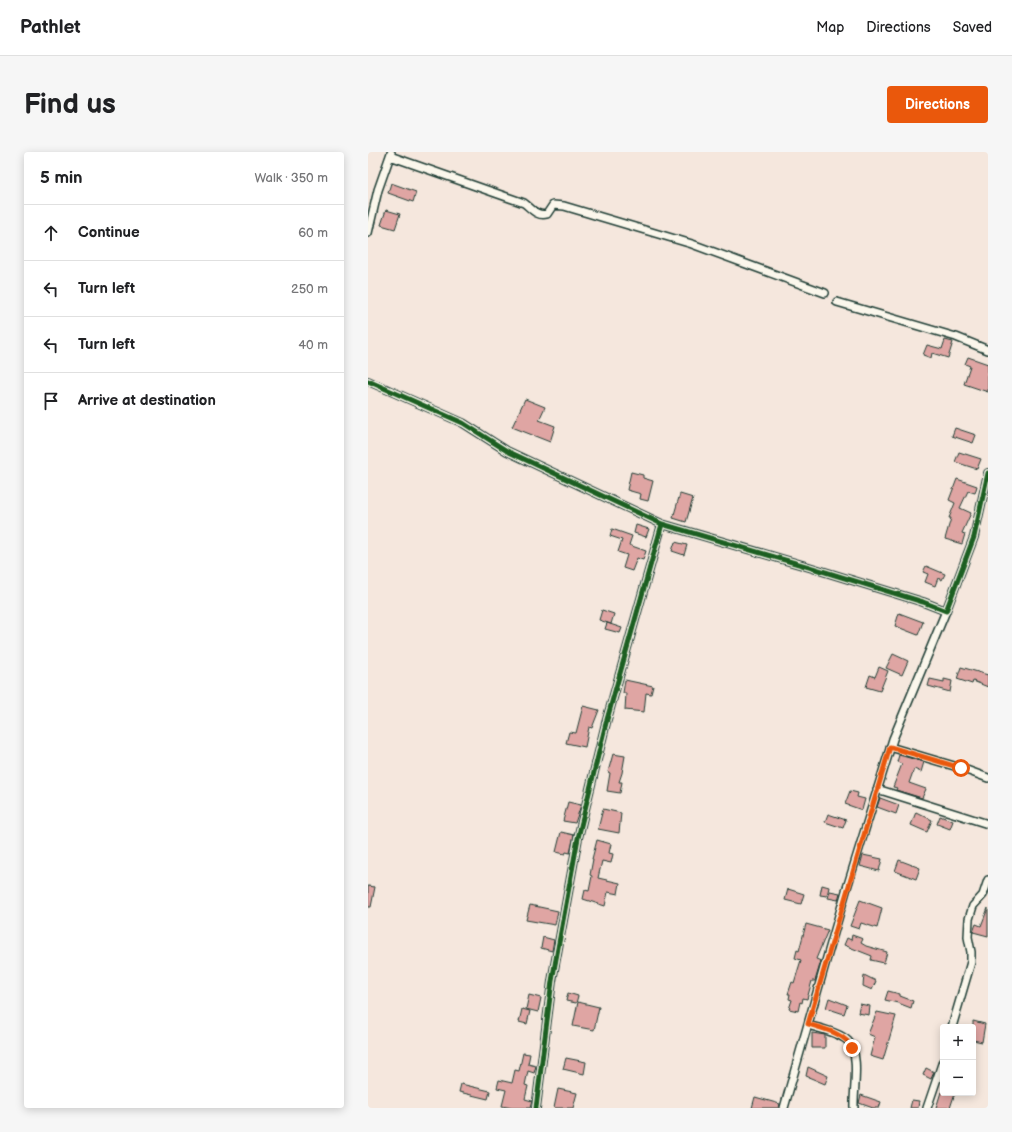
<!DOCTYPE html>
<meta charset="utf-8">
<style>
:root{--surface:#fff;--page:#f6f6f6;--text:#202124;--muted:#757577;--line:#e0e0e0;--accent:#ea580c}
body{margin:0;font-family:"Balsamiq Sans",sans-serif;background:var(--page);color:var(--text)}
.controls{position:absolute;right:12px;bottom:12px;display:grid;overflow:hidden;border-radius:4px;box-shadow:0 2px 10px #0003}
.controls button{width:36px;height:36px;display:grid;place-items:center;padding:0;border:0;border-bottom:1px solid var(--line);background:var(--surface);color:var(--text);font:20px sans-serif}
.stop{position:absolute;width:12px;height:12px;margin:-9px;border:3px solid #ea580c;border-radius:50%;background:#fff}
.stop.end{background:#ea580c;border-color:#fff;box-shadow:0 1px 4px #0008}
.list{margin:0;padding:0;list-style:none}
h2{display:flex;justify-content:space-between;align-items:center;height:52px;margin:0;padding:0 16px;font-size:17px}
h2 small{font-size:13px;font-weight:400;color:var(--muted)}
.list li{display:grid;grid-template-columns:26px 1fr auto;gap:12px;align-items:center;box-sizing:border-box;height:56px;padding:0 16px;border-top:1px solid var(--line)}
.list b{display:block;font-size:15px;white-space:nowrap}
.list em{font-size:13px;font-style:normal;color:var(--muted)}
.icon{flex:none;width:22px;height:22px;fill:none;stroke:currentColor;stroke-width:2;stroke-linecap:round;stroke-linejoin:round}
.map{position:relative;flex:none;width:620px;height:956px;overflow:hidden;border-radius:4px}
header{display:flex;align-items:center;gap:24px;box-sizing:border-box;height:56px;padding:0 20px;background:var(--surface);border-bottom:1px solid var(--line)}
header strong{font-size:19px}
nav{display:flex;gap:22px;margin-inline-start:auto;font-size:14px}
.intro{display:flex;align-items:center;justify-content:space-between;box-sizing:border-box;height:96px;padding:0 24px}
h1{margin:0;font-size:28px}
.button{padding:10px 18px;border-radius:4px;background:var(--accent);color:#fff;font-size:14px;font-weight:700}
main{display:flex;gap:24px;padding:0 24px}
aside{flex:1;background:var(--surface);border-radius:4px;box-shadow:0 2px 10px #0003}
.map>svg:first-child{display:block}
.building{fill:#dfa5a3;stroke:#1f3d34}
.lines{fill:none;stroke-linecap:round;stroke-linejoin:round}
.street-casing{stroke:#1f3d34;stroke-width:10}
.street{stroke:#fbf7ec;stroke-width:7}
.cycleway-casing{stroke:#fbf7ec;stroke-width:8}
.cycleway{stroke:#1b5e20;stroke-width:5}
.route{stroke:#ea580c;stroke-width:5}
</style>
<header>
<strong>Pathlet</strong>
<nav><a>Map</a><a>Directions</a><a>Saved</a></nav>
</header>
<div class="intro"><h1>Find us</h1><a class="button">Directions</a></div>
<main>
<aside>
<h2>5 min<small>Walk · 350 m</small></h2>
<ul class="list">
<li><svg class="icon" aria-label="ahead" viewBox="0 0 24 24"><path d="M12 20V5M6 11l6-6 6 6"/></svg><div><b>Continue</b></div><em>60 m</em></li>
<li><svg class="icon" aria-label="left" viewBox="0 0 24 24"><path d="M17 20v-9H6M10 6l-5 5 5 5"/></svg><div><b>Turn left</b></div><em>250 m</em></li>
<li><svg class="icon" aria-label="left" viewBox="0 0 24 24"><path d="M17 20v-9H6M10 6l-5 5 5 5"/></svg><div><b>Turn left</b></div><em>40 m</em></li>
<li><svg class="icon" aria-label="arrive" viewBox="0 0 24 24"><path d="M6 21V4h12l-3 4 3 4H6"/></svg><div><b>Arrive at destination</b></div></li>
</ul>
</aside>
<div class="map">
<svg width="620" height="956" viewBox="0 0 620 956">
<rect width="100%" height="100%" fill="#f5e7dd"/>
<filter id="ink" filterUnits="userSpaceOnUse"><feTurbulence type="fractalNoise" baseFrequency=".025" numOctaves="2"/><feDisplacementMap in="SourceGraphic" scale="8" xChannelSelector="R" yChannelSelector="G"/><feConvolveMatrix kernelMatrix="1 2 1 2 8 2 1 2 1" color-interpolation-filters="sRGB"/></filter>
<g filter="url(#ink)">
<!-- building -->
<path class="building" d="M23 31 48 40 45 50 20 41Z
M18 58 32 62 27 77 13 73Z
M577 188 585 190 580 206 564 201 563 206 555 203 559 193 574 197Z
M600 205 620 212V240L596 232 602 214 597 212Z
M157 247 177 255 171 268 187 274 182 290 144 275Z
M587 276 608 283 605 291 584 284Z
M591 300 613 307 609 317 587 310Z
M263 320 275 323V326L285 329 280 349 272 347 273 342 259 338Z
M589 327 609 334 607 341 600 339 592 356 603 361 594 381 597 382 594 392 577 387 583 366H581L587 351 581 348Z
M312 342 325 346 318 370 305 366Z
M268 373 281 377 278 385 266 381Z
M244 377 264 384 261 393 278 399 275 408 269 406 264 419 255 416 259 403 250 400 254 388 242 384Z
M307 390 319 393 316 403 304 399Z
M558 414 577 422 574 428 570 426 567 434 557 430 560 422 555 420Z
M234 458 246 462 243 472 231 468Z
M531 461 555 470 550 483 527 474Z
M239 471 254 476 252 481 237 477Z
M525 502 540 509 534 523 518 516Z
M511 515 520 519 512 539 498 535 502 523 507 525Z
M593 515 620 523V535L605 529 604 532 589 527Z
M562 527 576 530V527L584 529 582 540 560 534Z
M257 528 285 534 283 542 278 541 276 560 257 558 258 541H255Z
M215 554 231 558 224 576 221 575 217 595 198 591 201 580 208 581Z
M245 602 257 604 254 621 251 630H254L252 641 239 639 242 621 240 620Z
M531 603 556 610 553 620 546 617 541 631 558 637 554 646 528 638 529 636 525 635 534 612 529 610Z
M482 639 490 641 489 645 497 647 494 658 477 652Z
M512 646 531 653 528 662 509 655Z
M200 650 213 653 207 671 195 669Z
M235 657 253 661 251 681 230 677Z
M548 660 564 668 559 680 543 673Z
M460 662 478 668 475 676 457 670Z
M572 664 585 669 582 677 569 672Z
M193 680 206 683 202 701 198 700 197 702 188 700Z
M229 688 243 692 241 701 245 702 243 711 234 709 230 726 252 731 250 742 240 740 237 754 215 747 217 738 221 739 224 724 222 723 225 707H224Z
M495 703 514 707 511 719 492 714Z
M531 708 552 716 548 727 527 719Z
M454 733 461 735 459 744 452 743Z
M0 734 7 735 3 755H0Z
M420 737 436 742 433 752 417 748Z
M462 739 472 741 470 748 460 746Z
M492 748 514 756 509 776 493 771 491 777 482 774Z
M162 753 190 759 187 773 158 768Z
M620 756V784L605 780 608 772 613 774Z
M438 772 460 778 448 807 453 809 447 829H444L439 847 435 846 434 851 432 850 430 859 421 857 424 848 421 847 422 842H420L424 830 426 831 433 808 427 806 429 798 431 799Z
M484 783 495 787 493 791 498 794 519 800 516 811 503 808 504 804 476 793 479 786 483 788Z
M175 785 186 788 184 799 173 796Z
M496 823 508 829 504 838 495 834Z
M520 839 532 842V844L545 849 543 856 530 851 517 848Z
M200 841 210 844 208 851 198 849Z
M161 843 173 846 170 860 158 857Z
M461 846 479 853 476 862 458 856Z
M210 850 231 855 226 878 205 874Z
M492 852 502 854 501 863 490 861Z
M154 857 162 859 159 872 151 870Z
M509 860 528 864 515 908 502 904 507 885 500 882Z
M605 869 617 872 614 890 605 888Z
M444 881 457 883V896H444Z
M155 901 162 902 160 912 168 914 166 921 160 919 157 933 160 934 157 947 164 949 162 956H144L134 954 138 938 129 936 131 928 144 931 147 918 151 919Z
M198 906 218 910 216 922 195 917Z
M440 915 460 924 457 932 438 924Z
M558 916 566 920 563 927 555 923Z
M93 932 122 939 120 947 91 940Z
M190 937 209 941 205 956H186Z
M573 940 587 941 582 956H568Z
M493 943 513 950 511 956H505L491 951Z
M387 945 412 952 411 956H384Z
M544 948 551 949 550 956H542Z"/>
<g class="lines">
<defs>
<path id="street" d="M22 4 156 51C163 56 169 65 179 62L185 53 196 54 324 92 457 141
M0 81 10 38 23 1
M469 150 588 185 620 198
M0 229 95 271 139 299 294 372 441 415 555 450 578 459 606 385 620 321
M522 595 593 616 620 626
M509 637 620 672
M440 873C452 877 471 880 480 889 493 902 485 939 486 956
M584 875 603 810V800L600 785 601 767 605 754 615 743 620 728
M168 956 184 829 210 686 238 571 294 372
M416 956 478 739 525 587 578 459
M559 956 575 909"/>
</defs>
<!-- street casing -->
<use href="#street" class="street-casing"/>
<!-- street -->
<use href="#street" class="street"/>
<defs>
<path id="cycleway" d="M0 229 95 271 139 299 294 372 441 415 555 450 578 459 606 385 620 321
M168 956 184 829 210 686 238 571 294 372"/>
</defs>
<!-- cycleway casing -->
<use href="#cycleway" class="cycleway-casing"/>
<!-- cycleway -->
<use href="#cycleway" class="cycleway"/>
</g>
</g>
<g class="lines" filter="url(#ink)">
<!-- route -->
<path class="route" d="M484 896C477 881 455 877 440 872L522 595 593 616"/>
</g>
</svg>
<div class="controls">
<button>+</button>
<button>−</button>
</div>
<div class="stop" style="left:593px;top:616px"></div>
<div class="stop end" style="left:484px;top:896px"></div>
</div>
</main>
